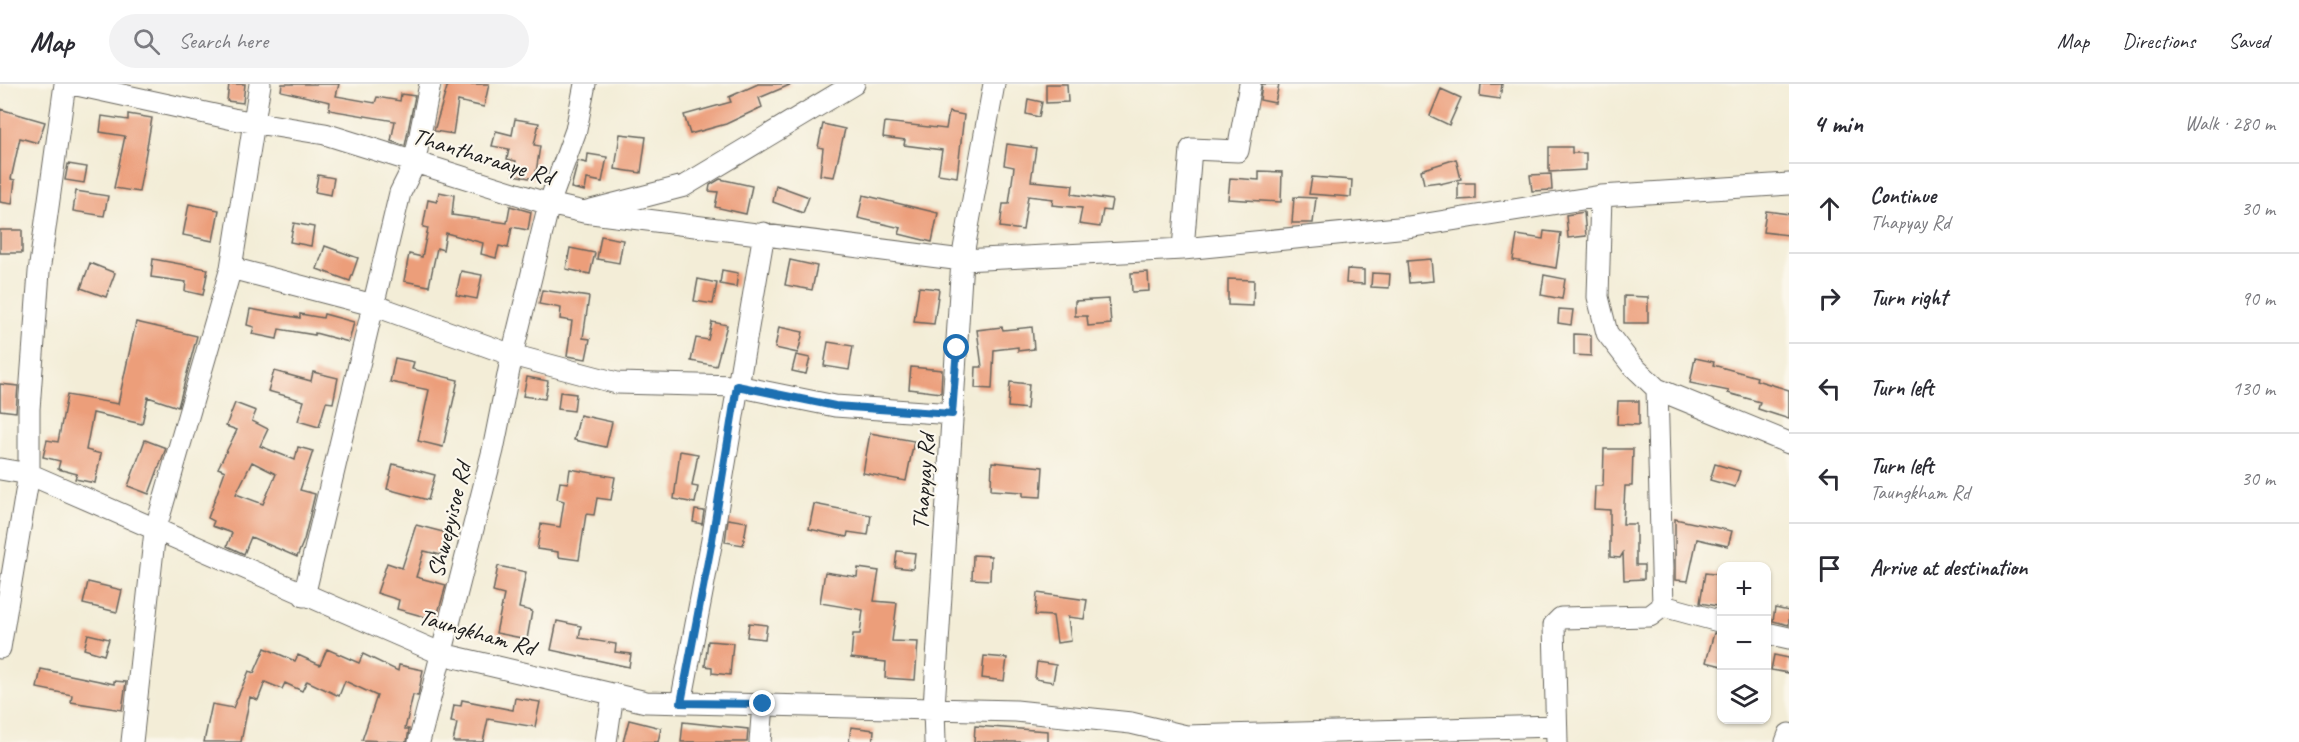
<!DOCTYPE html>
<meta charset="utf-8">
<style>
:root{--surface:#fff;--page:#f2f2f3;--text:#2b2b33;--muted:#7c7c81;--line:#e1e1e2}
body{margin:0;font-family:Caveat,sans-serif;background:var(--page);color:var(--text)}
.controls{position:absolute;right:18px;bottom:18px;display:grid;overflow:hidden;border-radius:12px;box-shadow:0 2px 4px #0004}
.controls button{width:54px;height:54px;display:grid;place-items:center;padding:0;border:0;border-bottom:2px solid var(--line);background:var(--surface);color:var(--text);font:30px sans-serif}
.stop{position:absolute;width:18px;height:18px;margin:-14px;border:4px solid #1f6fb2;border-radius:50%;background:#fff}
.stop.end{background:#1f6fb2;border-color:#fff;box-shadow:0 2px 6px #0008}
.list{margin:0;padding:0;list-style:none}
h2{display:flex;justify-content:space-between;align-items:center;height:78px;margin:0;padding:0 24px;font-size:26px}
h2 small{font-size:20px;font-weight:400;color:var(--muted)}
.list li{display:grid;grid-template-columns:39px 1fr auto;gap:18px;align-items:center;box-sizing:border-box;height:90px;padding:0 24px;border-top:2px solid var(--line)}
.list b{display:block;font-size:22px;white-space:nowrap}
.list p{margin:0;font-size:20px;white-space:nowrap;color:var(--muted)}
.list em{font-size:20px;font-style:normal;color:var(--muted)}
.icon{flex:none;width:33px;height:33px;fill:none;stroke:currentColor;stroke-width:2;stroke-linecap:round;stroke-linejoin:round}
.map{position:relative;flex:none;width:1789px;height:658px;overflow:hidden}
header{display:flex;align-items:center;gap:36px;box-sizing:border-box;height:84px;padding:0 30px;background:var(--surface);border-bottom:2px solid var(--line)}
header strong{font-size:28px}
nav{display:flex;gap:33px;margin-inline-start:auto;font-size:21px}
.search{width:420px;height:54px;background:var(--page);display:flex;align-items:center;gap:15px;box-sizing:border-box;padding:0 21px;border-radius:33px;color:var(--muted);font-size:22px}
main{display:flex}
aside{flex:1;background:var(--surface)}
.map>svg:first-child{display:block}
.building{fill:#ec9e7a;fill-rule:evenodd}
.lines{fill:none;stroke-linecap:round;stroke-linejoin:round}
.minor-casing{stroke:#67655d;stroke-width:23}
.minor{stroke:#fff;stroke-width:21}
.route{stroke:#1f6fb2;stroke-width:8}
.labels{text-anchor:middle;stroke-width:4.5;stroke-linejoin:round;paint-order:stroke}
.street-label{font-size:24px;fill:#1c1c1c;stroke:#fbf7ec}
</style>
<header>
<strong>Map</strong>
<div class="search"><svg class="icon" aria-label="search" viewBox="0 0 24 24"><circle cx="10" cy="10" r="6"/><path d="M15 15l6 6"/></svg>Search here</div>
<nav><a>Map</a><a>Directions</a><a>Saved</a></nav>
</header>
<main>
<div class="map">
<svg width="1789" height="658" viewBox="0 0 1789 658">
<rect width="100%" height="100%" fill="#fbf7ec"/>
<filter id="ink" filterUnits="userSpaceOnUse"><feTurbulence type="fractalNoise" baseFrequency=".0167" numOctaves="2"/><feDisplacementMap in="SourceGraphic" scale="12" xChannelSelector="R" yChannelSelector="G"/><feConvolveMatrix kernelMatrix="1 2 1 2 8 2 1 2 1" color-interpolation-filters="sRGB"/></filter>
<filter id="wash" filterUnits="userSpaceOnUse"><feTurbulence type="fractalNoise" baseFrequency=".008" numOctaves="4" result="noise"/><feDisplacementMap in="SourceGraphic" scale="24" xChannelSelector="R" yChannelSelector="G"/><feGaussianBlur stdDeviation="1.35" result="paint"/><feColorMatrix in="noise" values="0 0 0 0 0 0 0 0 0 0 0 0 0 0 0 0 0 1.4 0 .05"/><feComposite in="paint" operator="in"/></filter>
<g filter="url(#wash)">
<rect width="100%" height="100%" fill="#f3edd7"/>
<g id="blocks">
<!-- building -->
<path class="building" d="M229 0H245L243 19 227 17Z
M282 0H339L336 12 375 19 377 13 400 17 401 10 415 12 405 62 391 57 395 37 329 26 330 18 281 7Z
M448 0H489L484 23 458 17 453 50 434 47Z
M758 0H792L759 14 762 23 726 40 690 50 684 31 731 18 729 13Z
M1046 0H1067L1068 18 1046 19Z
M1262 0H1279L1275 19 1260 16Z
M1481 0H1502L1500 15 1480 12Z
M1441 5 1461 14 1449 41 1430 32Z
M1028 15 1042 18 1039 33 1026 30Z
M0 25 45 38 38 59 20 54 11 95 15 96 12 120 0 118Z
M949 28 964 31 957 93 938 90 942 66 904 61 905 56 883 53 885 38 946 45Z
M128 30 152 34 139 108 114 104 125 52 100 48 102 32 128 36Z
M515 35 539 39 534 61 540 62 535 95 513 91 516 77 507 75 509 65 492 62 496 47 512 51Z
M823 40 845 45 834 93 820 91 823 64 818 63Z
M620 50 646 53 641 89 615 85Z
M1007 60 1036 64 1031 97 1073 101 1072 110 1112 116 1110 127 1103 126 1100 143 1079 140 1082 124 1052 121 1053 115 1028 112 1023 146 1000 143 1003 120H1009L1014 83 1004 81Z
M1549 63H1572V69H1586V86L1549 88Z
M588 70 607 73 602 98 587 95 585 107 571 104 578 77 587 79Z
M1456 75 1461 95 1440 100 1439 98 1424 100 1421 86Z
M68 80 87 83 84 99 65 96Z
M1259 87 1282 88 1281 118 1228 115 1230 94 1259 96Z
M1551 90 1552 106 1532 107 1530 91Z
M318 91 334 94 331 111 315 108Z
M1312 93 1352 96 1351 113 1309 110Z
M720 95 752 102 746 130 715 123 718 108 709 107 710 101Z
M1458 99H1475V115L1458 116Z
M776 101 809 113 803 129 773 118Z
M76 107 108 112 104 132 73 127Z
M439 108 454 111 452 131 507 139 510 122 531 128 528 146 512 143 508 164 499 162 496 174 481 170 483 159 446 149 443 166 437 164 429 202 404 197 409 170 422 173 428 144 423 143 428 116 437 118Z
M863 111 938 129 932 158 899 150 901 144 858 134Z
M1294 113 1316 114 1313 139H1292Z
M189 120 219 126 213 157 183 151Z
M1766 127 1789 130 1788 151 1763 148Z
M1584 128 1586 152 1568 154 1566 131Z
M294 139 314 143 311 162 290 158Z
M0 146H22V169H0Z
M1544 147 1561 149 1556 184 1513 176 1517 151 1543 155Z
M601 152 623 156 619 179 597 175Z
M325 162 358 174 350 197 317 185Z
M570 164 595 169 590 190 566 185Z
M153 175 208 185 203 211 185 207 186 198 151 193Z
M1431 175 1433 197 1409 199 1407 177Z
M790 176 817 182 812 206 785 201Z
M90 179 115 189 106 213 81 204Z
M1347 185 1364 186V200L1346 199Z
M722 186 738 189 736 203 720 200Z
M461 187 482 191 477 215 456 211Z
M1148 188 1149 207 1132 208 1131 189Z
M1372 189 1390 190 1389 204 1371 203Z
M1544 191 1565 195 1562 215 1541 211Z
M698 195 717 199 713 220 694 217Z
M1228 195 1254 196 1253 222 1228 221Z
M919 203 939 205 934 240 914 238Z
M542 206 589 213 583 254 590 255 586 275 567 272 572 237 560 235 561 224 539 220Z
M1624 212 1648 213V239H1624Z
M1109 215 1111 240 1088 242 1087 232H1075V217Z
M250 225 300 234V230L323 234 324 230 354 238 349 258 315 249V251L279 245 277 255 252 250 254 243 247 241Z
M1559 225 1573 226 1571 241 1558 239Z
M136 238 197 252 178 323 148 313 142 340 93 329 86 366 101 370 95 399 75 395 77 390 58 385 60 377 43 373 47 356 58 358 67 311 118 320Z
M712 238 727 241 716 282 691 277 696 254 708 256Z
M779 243 803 248 798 269 775 264Z
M1002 243 1003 246 1032 243 1034 265 1018 267V263L994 266 992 305 975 304 976 283H982L977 246Z
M1574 250 1591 251V272L1574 271Z
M828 258 853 262 849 286 824 282Z
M796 271 810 274 806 290 792 287Z
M395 274 414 278 412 285 458 296 443 363 418 357 429 306 390 298Z
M1695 274 1714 278 1713 281 1757 293 1756 296 1789 306V335L1758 325 1760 318 1728 309 1729 307 1690 299Z
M911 283 942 286 941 309 909 305Z
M274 287 311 297 313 288 338 294 333 319 326 318 319 343 298 337 304 317 268 307Z
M527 293 548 297 545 315 523 312Z
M1010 298 1029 300 1027 325 1008 323Z
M0 300 18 302 16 328 0 326Z
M560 308 576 310 574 327 558 325Z
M1618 317H1639V341L1617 340Z
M235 319 256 327 252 337 268 345 260 362 295 376 298 363 313 367 300 406 315 410 304 456 297 473 251 453 244 470 227 462 232 449 212 442 214 437 208 434 225 387 218 384 237 346 226 342ZM252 378 276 390 263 420 236 410Z
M580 331 612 338 606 363 574 356Z
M870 349 914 357 906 397 863 389Z
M145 356 166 364 149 410 128 402Z
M1604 365H1633L1632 402H1625L1623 440H1636V481H1644V495L1624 496 1623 469 1620 474 1610 473V426L1594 425 1595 402H1603Z
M680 367 698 370 692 402 698 403 695 419 674 415Z
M992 378 1043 383 1041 413 1023 412V408L991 406Z
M393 380 435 391 428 416 387 405Z
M1715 380 1740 387 1735 403 1710 396Z
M570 385 615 393 611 416 597 414 594 431 586 430 579 476 558 473V468L537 465 541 440 560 443 564 417 557 415 560 398 568 399Z
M814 420 871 431 868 451 848 448 847 453 809 445Z
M695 426 704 427 702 440 693 438Z
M728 435 747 438 743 461 725 458Z
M1675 435 1732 447 1728 462 1697 455 1688 497 1675 496Z
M416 441 447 449 441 471 424 467 416 493 446 501 436 536 397 525 399 516 377 509 387 479 402 484Z
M897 467 915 469 913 485 895 483Z
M973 471 991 472 990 496 972 495Z
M498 482 526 488 519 524 532 527 527 555 496 549 504 511 493 508Z
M858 484 879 487 874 517 897 519 892 557 918 558 915 596 885 594 886 578 851 574 853 550H860L863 526 820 519 825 488 857 493Z
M1705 489 1722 491V523L1700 519Z
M88 498 122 506 117 528 83 520Z
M1037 509 1087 516 1084 535 1068 533 1071 557 1057 559 1053 532 1035 531Z
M1775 524 1789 527V541L1773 537Z
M557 537 581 542 579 554 616 560 615 568 631 570 629 583 551 566Z
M749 539 767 541 765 555 747 553Z
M1714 549 1722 550V582L1706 578Z
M88 550 109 555 104 571 84 565Z
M708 557 733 559 730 591 712 589V583L705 582Z
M265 564 295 577 298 571 320 581 327 565 359 579 363 570 398 587 399 581 423 586 418 612 413 611 405 645H409L407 658 362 656 377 612 345 597 339 612 307 597 302 607 285 599 282 605 265 598 258 616 250 613 241 658H204L212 620 233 624 249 587 254 589Z
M1774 571 1789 574V589L1771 586Z
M984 572 1007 574 1004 597 982 594Z
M1037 578 1056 581 1053 598 1035 595Z
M41 585 114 600V597L126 598 122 626 71 618 72 611 37 604Z
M515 614 540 618 535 643 488 635 483 658H453L457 639 451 638 454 621 461 622 462 616 513 626Z
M629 636 661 644 658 658H623Z
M683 638 748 645 747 658H681Z
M975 642 1048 647V658H974Z
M851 643 874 646 873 658H849Z"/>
</g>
</g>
<g filter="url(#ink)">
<use href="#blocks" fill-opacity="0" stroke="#67655d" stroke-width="1.5"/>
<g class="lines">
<defs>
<path id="minor" d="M72 0 233 35 325 50 549 120 584 128 684 102 854 0
M1601 112 1598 213 1607 249 1631 280 1657 305 1789 359
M584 128 962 176 1183 165 1408 143 1601 112 1789 100
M1183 165 1191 65 1238 67 1250 0
M231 184 373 221 512 271 617 299 737 302 835 322 953 330
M1657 305 1663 522
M0 385 29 390 442 570 646 618 1016 627 1131 639 1186 652 1196 658
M304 512 400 109 414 81 430 0
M1663 522 1722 538
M1766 549 1789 554
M0 564 29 390V325L39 188 65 0
M681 619 712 456 764 149
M1186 652 1556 642
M132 658 155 447 231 184 260 0
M419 658 493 366 512 271 549 120 576 46 585 0
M606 658 613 610
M760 658 763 620
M935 658 934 623 962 176 994 0
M1557 658 1554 541 1561 534 1650 532 1663 522
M1786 658 1789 650"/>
</defs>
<!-- minor casing -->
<use href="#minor" class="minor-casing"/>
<!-- minor -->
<use href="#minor" class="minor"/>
</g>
</g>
<g class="lines" filter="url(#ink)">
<!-- route -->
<path class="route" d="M763 620 681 619 712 456 737 302 835 322 952 330 957 264"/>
</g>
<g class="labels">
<!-- street labels -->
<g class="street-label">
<text transform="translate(483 72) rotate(17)" y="8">Thantharaaye Rd</text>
<text transform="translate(923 398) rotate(-86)" y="8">Thapyay Rd</text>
<text transform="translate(449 436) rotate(-76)" y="8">Shwepyisoe Rd</text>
<text transform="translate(477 548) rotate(16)" y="8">Taungkham Rd</text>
</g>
</g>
</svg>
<div class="controls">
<button>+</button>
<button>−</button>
<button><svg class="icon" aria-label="layers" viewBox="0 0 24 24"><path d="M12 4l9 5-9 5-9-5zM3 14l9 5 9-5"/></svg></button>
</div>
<div class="stop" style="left:957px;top:264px"></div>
<div class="stop end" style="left:763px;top:620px"></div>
</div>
<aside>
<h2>4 min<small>Walk · 280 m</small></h2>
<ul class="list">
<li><svg class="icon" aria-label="ahead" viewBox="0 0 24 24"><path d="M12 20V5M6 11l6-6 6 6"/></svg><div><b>Continue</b><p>Thapyay Rd</p></div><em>30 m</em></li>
<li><svg class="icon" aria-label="right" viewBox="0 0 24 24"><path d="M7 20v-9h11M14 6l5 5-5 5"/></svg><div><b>Turn right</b></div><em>90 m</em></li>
<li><svg class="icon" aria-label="left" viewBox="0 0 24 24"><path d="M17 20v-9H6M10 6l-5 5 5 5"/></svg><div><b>Turn left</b></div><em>130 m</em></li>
<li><svg class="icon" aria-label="left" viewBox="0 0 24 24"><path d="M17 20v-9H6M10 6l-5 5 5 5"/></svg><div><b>Turn left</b><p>Taungkham Rd</p></div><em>30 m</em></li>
<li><svg class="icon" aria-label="arrive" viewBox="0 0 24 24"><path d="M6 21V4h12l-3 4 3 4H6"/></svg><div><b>Arrive at destination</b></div></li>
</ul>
</aside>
</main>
